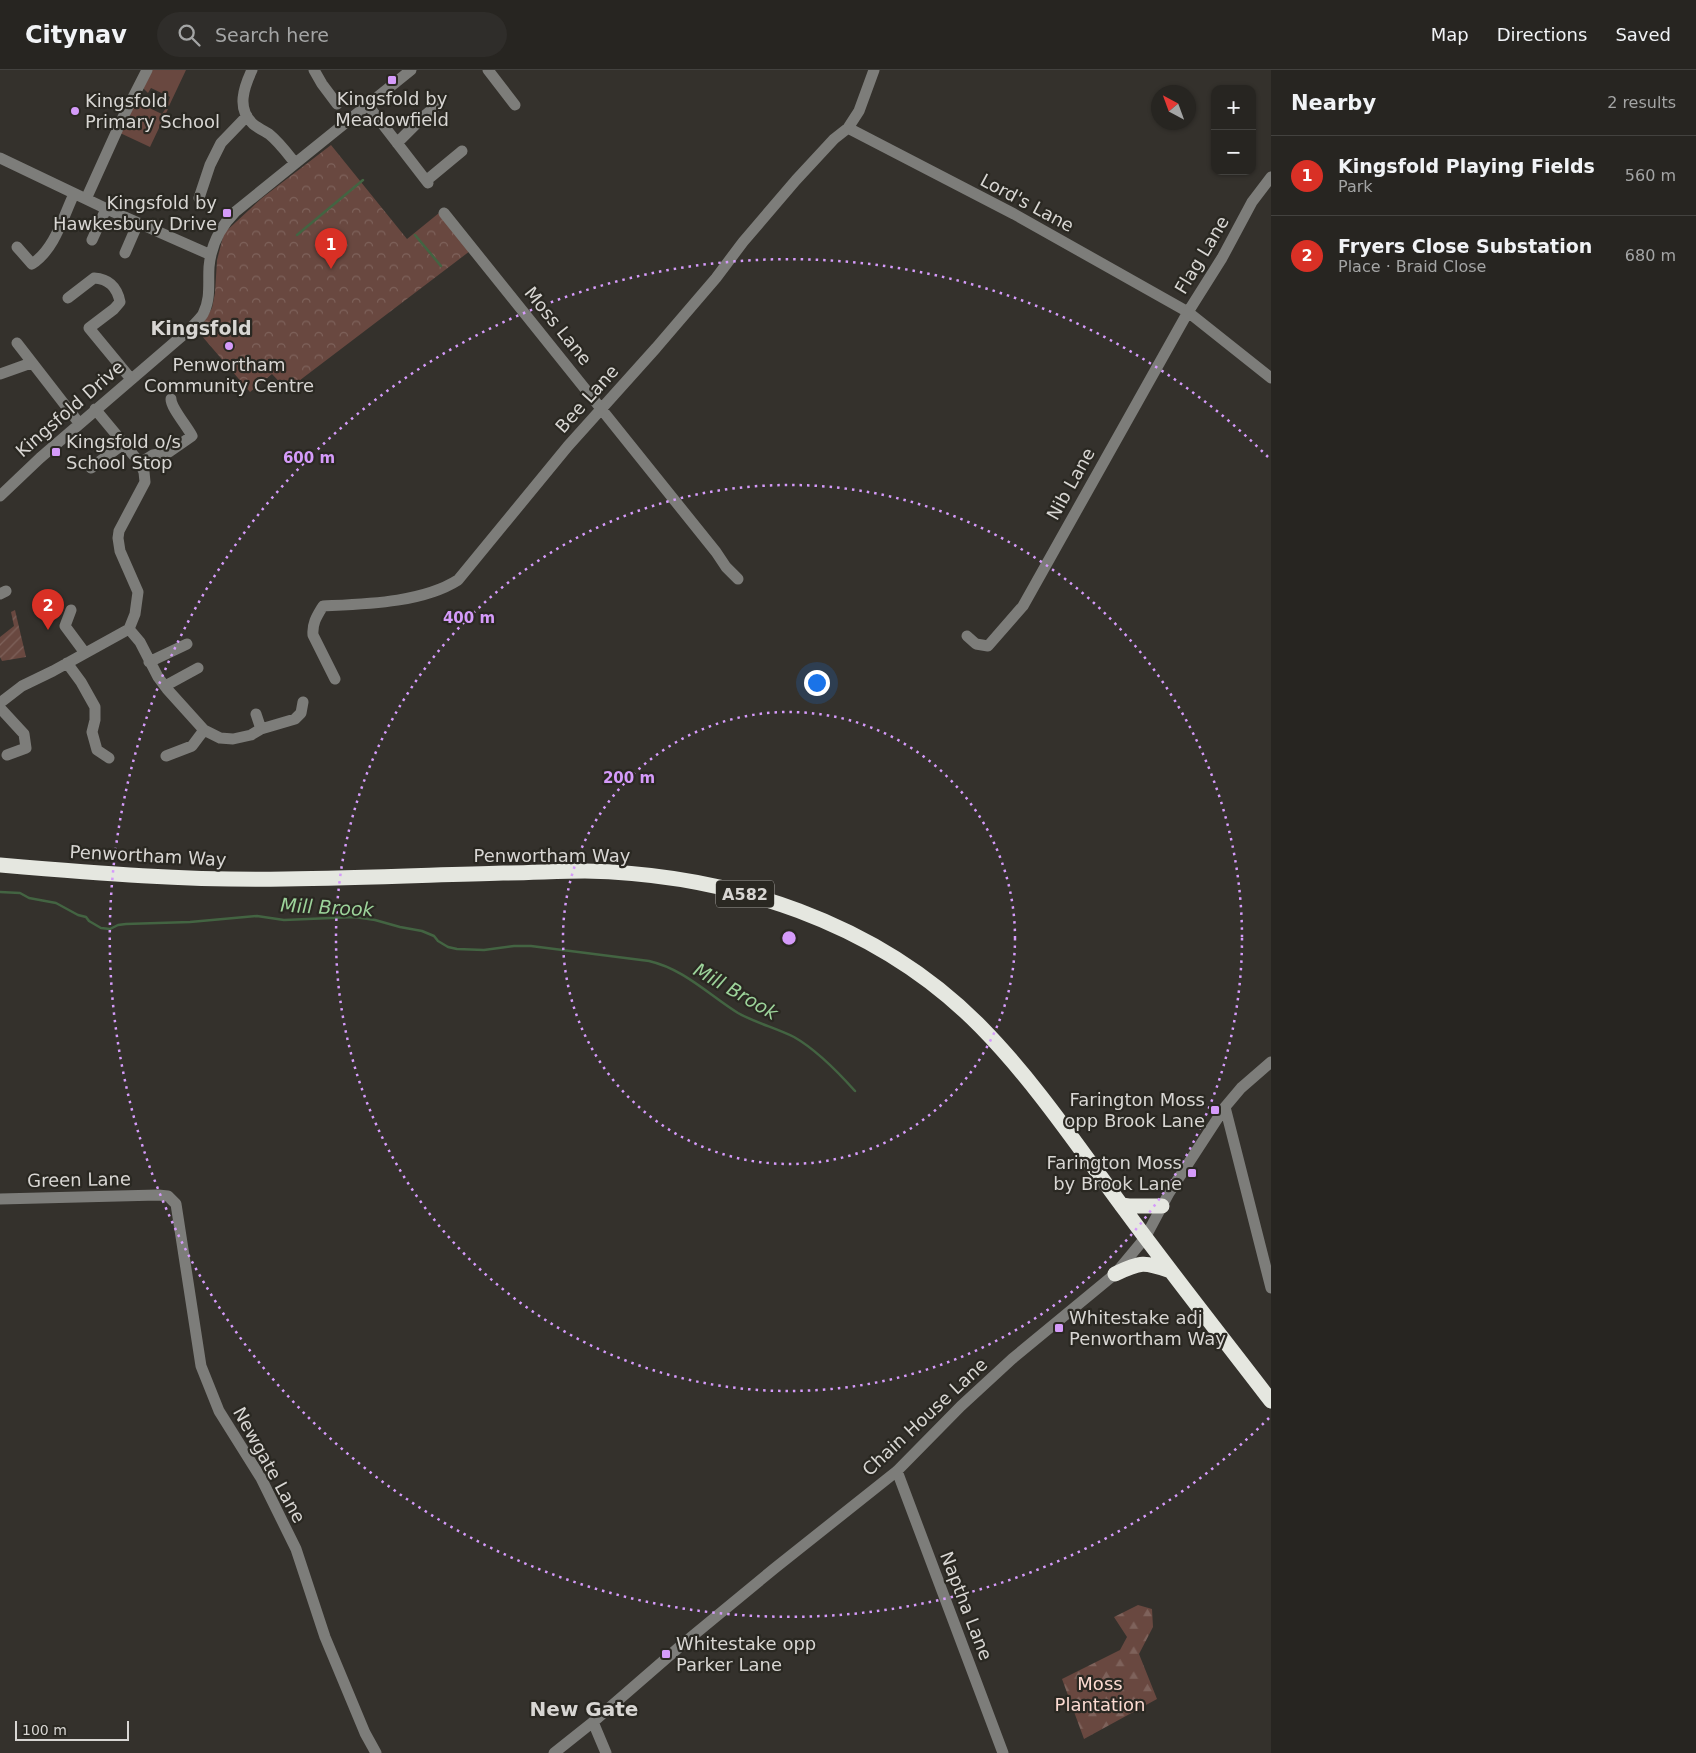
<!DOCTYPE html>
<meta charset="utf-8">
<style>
:root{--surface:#272521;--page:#2f2d2a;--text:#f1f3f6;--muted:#a4a5a5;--line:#43423f;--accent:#d93025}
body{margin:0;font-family:"DejaVu Sans",sans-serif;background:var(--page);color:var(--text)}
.controls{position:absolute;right:15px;top:15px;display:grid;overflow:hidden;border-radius:10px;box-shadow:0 1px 4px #0004}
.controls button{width:45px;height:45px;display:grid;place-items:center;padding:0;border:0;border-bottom:1px solid var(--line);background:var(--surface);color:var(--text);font:25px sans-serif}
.compass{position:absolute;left:1151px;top:15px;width:45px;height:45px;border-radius:50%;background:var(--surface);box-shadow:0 1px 4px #0004;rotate:319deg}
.scale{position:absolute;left:15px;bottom:12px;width:114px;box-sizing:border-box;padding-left:5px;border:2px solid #d8d6d3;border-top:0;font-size:14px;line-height:18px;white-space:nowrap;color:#d8d6d3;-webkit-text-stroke:4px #2a2822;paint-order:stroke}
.you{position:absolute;left:816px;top:612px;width:18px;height:18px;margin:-12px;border:4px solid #fff;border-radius:50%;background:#1a73e8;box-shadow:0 0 0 8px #1a73e833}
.badge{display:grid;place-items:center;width:32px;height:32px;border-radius:50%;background:var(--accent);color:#fff;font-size:16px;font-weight:700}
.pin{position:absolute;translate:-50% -41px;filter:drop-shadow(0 1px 2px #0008)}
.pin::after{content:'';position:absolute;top:26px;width:18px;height:15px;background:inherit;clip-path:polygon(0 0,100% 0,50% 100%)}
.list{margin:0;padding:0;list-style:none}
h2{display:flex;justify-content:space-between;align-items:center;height:65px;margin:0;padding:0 20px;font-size:21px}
h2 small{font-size:16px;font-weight:400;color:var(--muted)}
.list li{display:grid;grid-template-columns:32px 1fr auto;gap:15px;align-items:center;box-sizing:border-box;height:80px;padding:0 20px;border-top:1px solid var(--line)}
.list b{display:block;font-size:19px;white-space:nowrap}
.list p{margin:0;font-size:16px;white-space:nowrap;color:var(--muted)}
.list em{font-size:16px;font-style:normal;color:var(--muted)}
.icon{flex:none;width:28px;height:28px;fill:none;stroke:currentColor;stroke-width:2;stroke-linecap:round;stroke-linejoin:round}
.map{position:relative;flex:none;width:1271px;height:1683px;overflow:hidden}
header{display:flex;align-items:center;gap:30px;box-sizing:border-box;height:70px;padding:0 25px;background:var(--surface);border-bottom:1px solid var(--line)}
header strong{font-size:24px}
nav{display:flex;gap:28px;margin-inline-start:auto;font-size:18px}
.search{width:350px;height:45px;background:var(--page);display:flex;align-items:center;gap:12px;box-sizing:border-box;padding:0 18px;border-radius:28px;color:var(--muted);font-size:19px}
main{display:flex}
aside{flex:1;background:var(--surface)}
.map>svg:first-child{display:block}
.grass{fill:#694840}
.forest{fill:url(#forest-firs)}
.park{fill:url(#park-crowns)}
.garden{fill:url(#garden-furrows)}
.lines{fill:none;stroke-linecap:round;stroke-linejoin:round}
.stream{stroke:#436442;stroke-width:2.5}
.minor{stroke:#7d7d7a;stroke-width:11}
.highway{stroke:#e5e7e0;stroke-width:15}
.ring{fill:none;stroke:#d59bfa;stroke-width:2.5;stroke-dasharray:2.5 5}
.poi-dot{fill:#d59bfa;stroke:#2a2822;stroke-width:2}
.labels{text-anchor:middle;stroke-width:4.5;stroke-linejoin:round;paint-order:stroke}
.shield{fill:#2a2822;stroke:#a4a29e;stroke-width:1}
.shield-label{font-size:16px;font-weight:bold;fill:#d8d6d3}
.poi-label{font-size:18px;fill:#d8d6d3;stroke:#2a2822;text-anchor:start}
.street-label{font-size:18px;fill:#d8d6d3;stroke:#2a2822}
.park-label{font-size:18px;fill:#fcdbd2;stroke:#2a2822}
.neighbourhood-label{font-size:19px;font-weight:bold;fill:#d8d6d3;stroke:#2a2822}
.water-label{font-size:19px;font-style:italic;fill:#9cd39a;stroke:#2a2822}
.quarter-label{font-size:20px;font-weight:bold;fill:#d8d6d3;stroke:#2a2822}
.centre{fill:#d59bfa;stroke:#2a2822;stroke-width:2.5}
.ring-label{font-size:15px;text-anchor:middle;font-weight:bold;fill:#d59bfa;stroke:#2a2822;stroke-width:4.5;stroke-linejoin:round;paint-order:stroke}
</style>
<header>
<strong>Citynav</strong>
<div class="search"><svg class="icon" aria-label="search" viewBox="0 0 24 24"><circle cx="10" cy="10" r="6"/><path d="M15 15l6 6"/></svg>Search here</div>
<nav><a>Map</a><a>Directions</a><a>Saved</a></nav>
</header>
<main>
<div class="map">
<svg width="1271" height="1683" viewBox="0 0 1271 1683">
<defs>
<pattern id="forest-firs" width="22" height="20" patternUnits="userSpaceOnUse" patternTransform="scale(1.25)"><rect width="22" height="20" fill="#694840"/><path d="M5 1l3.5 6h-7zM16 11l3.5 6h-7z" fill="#7e625b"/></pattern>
<pattern id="park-crowns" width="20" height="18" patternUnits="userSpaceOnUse" patternTransform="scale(1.25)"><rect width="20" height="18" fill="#694840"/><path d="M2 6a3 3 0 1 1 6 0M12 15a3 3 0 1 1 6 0" fill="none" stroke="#7e625b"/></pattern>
<pattern id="garden-furrows" width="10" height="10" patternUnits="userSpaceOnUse" patternTransform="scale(1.25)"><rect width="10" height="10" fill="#694840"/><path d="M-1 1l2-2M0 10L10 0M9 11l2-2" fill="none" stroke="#7e625b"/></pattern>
</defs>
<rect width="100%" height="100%" fill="#34312c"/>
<!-- grass -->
<path class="grass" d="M151 0H186L169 36 167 35 170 27 151 18 148 23 143 18Z
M137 29H145L143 35 162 44 166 38 168 39 150 77 120 63Z"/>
<!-- forest -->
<path class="forest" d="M1138 1535 1152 1539 1153 1557 1139 1584 1157 1629 1084 1669 1062 1609 1120 1580 1127 1567 1114 1547Z"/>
<!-- park -->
<path class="park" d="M331 75 407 169 439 143 470 181 287 320 272 304 250 322 201 265 199 260 212 238 215 223 217 190 224 163 262 128Z"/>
<!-- garden -->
<path class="garden" d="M15 540 26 587 2 591 0 587V567L14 556 11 542Z"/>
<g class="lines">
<!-- stream -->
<path class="stream" d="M297 165 363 110
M415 165 441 196
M0 822 20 823 29 828 56 833 78 845 86 847 89 851 101 858 110 859 118 855 126 854 190 852 257 846 284 850 355 847 375 850 400 857 422 861 434 866 438 871 448 877 457 879 484 880 514 876H531L649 891C684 899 709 925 738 943 756 953 776 958 794 967 817 980 838 1002 855 1021"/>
<!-- minor -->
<path class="minor" d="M252 0C244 17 236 39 253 54 258 58 264 61 269 64 279 72 287 83 295 93
M314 0 322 14 337 34
M488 0 515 35
M367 34 428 113
M848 58 1014 144 1188 242 1271 308
M397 73 423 47 440 33
M0 88 109 140 211 185
M427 110 462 81
M199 128 210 95 221 73 247 46
M86 129 124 45 147 0
M444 143 716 482 726 497 738 509
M92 170 106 139
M17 177 32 194C55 179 63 147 74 124
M125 183 138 153
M68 228 94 208C109 209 117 217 120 232L114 239 89 258 131 309
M17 273 79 353
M0 304 31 293
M140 393 153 385 169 382 192 366C187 356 171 338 171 329
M91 398 123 374
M0 426 40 388 190 259C194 254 200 249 203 244 211 229 208 213 209 197 211 175 219 158 235 142L411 0
M0 524 6 521
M71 540 65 556 85 583
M129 559 140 572 158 607 167 619 204 660 220 668 233 669 251 665 261 659 295 649 301 643 303 632
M967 566 976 574 988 576 1023 536 1188 242 1222 188 1252 132 1271 107
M149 592 187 574
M67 593 81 612 95 637V650L92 662 97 680 109 688
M335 609 313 565C312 553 317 546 323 536 364 534 422 533 458 510L568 376 656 278 716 208 743 172 796 110 834 69 848 58 859 41 874 0
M165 616 198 598
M0 633 22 616 53 601 129 559 135 544 138 522 120 481 118 468 119 461 145 412 144 402 140 393 95 339
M0 638 24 664 26 678 7 685
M256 644 261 659
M166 686 192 676 204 660
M1225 1037 1271 1218
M0 1129 158 1125 168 1126 176 1134 201 1296 219 1341 261 1408 296 1479 325 1567 365 1663 376 1683
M897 1401 1003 1683
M593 1652 606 1683
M554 1683 593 1652 684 1573 775 1498 897 1401 961 1336 1012 1289 1115 1204 1145 1168 1169 1123 1225 1037 1241 1018 1271 992"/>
<!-- highway -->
<path class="highway" d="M0 795C95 803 190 811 285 809 358 808 430 805 503 803 530 803 558 801 585 801 730 804 878 852 981 957 1035 1012 1079 1078 1125 1140 1172 1204 1222 1267 1271 1331
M1121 1135 1129 1136H1162
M1115 1204C1142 1191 1144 1192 1171 1201"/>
</g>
<!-- distance rings -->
<g class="ring">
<circle cx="789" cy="868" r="226"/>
<circle cx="789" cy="868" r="453"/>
<path d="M1269 1348A679 679 0 1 1 1269 388"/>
</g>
<!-- markers -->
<g class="poi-dot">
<rect x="387" y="5" width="10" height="10" rx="2.5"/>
<circle cx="75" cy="41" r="5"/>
<rect x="222" y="138" width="10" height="10" rx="2.5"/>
<circle cx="229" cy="276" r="5"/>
<rect x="51" y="377" width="10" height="10" rx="2.5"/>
<rect x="1210" y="1035" width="10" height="10" rx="2.5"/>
<rect x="1187" y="1098" width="10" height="10" rx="2.5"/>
<rect x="1054" y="1253" width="10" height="10" rx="2.5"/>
<rect x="661" y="1579" width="10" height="10" rx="2.5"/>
</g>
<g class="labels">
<!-- shield labels -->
<rect class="shield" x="716" y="810.5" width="58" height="27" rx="4"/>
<g class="shield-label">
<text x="745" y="830">A582</text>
</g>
<!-- poi labels -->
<g class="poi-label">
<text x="392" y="35" text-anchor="middle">Kingsfold by<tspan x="392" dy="21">Meadowfield</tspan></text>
<text x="85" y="37">Kingsfold<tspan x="85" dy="21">Primary School</tspan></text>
<text x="217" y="139" text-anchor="end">Kingsfold by<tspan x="217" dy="21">Hawkesbury Drive</tspan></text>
<text x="229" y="301" text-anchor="middle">Penwortham<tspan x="229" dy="21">Community Centre</tspan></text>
<text x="66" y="378">Kingsfold o/s<tspan x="66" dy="21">School Stop</tspan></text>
<text x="1205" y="1036" text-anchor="end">Farington Moss<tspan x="1205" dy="21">opp Brook Lane</tspan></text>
<text x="1182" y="1099" text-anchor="end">Farington Moss<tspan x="1182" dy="21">by Brook Lane</tspan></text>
<text x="1069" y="1254">Whitestake adj<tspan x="1069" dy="21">Penwortham Way</tspan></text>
<text x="676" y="1580">Whitestake opp<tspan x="676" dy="21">Parker Lane</tspan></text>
</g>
<!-- street labels -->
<g class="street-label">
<text transform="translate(1027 133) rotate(28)" y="6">Lord's Lane</text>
<text transform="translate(1202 185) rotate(-59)" y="6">Flag Lane</text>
<text transform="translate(558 256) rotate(51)" y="6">Moss Lane</text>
<text transform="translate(587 329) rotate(-48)" y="6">Bee Lane</text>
<text transform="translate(70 339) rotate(-41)" y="6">Kingsfold Drive</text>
<text transform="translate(1071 414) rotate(-61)" y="6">Nib Lane</text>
<text transform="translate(148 786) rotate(3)" y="6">Penwortham Way</text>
<text x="552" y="792">Penwortham Way</text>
<text transform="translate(79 1110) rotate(-1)" y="6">Green Lane</text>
<text transform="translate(925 1347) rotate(-43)" y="6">Chain House Lane</text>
<text transform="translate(269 1395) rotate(61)" y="6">Newgate Lane</text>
<text transform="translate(966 1536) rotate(69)" y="6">Naptha Lane</text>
</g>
<!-- park labels -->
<g class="park-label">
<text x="1100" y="1620">Moss<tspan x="1100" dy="21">Plantation</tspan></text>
</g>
<!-- neighbourhood labels -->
<g class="neighbourhood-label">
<text x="201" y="265">Kingsfold</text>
</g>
<!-- water labels -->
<g class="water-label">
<text transform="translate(327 837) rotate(3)" y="7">Mill Brook</text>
<text transform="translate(736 921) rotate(30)" y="7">Mill Brook</text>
</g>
<!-- quarter labels -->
<g class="quarter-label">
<text x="584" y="1646">New Gate</text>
</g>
</g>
<circle cx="789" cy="868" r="8" class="centre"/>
<g class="ring-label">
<text x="309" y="393">600 m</text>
<text x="469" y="553">400 m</text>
<text x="629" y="713">200 m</text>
</g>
</svg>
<div class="controls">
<button>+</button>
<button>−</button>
</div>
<svg class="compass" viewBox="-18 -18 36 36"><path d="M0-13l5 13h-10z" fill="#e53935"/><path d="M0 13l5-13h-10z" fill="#a4a5a5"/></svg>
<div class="scale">100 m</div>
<div class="you"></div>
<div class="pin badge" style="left:331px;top:199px">1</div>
<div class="pin badge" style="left:48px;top:560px">2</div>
</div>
<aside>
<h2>Nearby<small>2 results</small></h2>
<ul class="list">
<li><span class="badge">1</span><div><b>Kingsfold Playing Fields</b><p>Park</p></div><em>560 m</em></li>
<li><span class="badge">2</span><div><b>Fryers Close Substation</b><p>Place · Braid Close</p></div><em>680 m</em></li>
</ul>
</aside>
</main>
